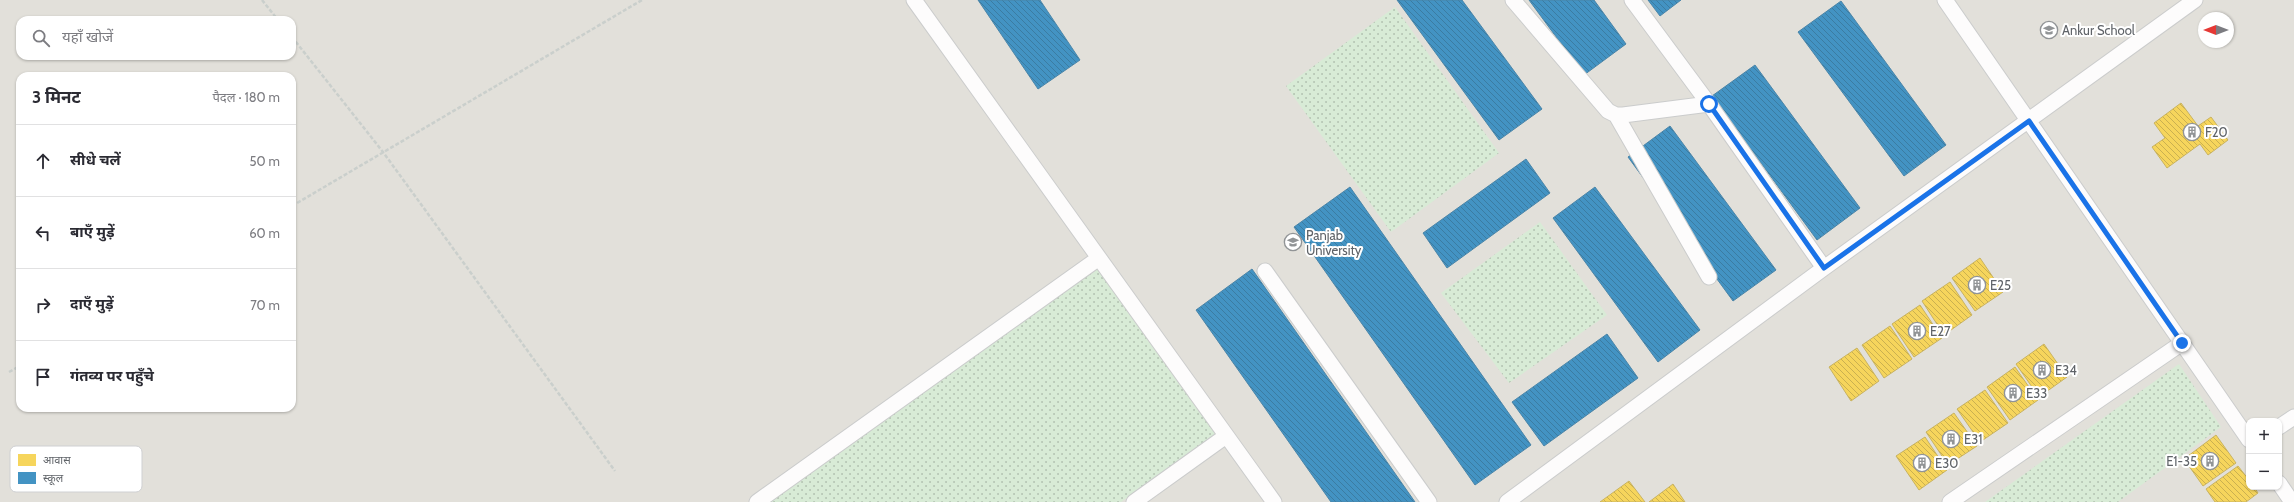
<!DOCTYPE html>
<html lang="hi">
<meta charset="utf-8">
<style>
:root{--surface:#fff;--page:#f2f2f3;--text:#2b2b33;--muted:#7c7c81;--line:#e1e1e2}
body{margin:0;font-family:Cabin,"Noto Sans Devanagari",sans-serif;background:var(--page);color:var(--text)}
.controls{position:absolute;right:12px;bottom:12px;display:grid;overflow:hidden;border-radius:8px;box-shadow:0 1px 3px #0004}
.controls button{width:36px;height:36px;display:grid;place-items:center;padding:0;border:0;border-bottom:1px solid var(--line);background:var(--surface);color:var(--text);font:20px sans-serif}
.compass{position:absolute;left:2198px;top:12px;width:36px;height:36px;border-radius:50%;background:var(--surface);box-shadow:0 1px 3px #0004;rotate:270deg}
.stop{position:absolute;width:12px;height:12px;margin:-9px;border:3px solid #1a73e8;border-radius:50%;background:#fff}
.stop.end{background:#1a73e8;border-color:#fff;box-shadow:0 1px 4px #0008}
.list{margin:0;padding:0;list-style:none}
h2{display:flex;justify-content:space-between;align-items:center;height:52px;margin:0;padding:0 16px;font-size:17px}
h2 small{font-size:13px;font-weight:400;color:var(--muted)}
.list li{display:grid;grid-template-columns:26px 1fr auto;gap:12px;align-items:center;box-sizing:border-box;height:72px;padding:0 16px;border-top:1px solid var(--line)}
.list b{display:block;font-size:15px;white-space:nowrap}
.list em{font-size:13px;font-style:normal;color:var(--muted)}
.icon{flex:none;width:22px;height:22px;fill:none;stroke:currentColor;stroke-width:2;stroke-linecap:round;stroke-linejoin:round}
.map{position:relative;flex:none;width:2294px;height:502px;overflow:hidden}
.search{position:absolute;background:var(--surface);box-shadow:0 1px 3px #0004;left:16px;top:16px;width:280px;height:44px;display:flex;align-items:center;gap:10px;box-sizing:border-box;padding:0 14px;border-radius:12px;color:var(--muted);font-size:15px}
.panel{position:absolute;background:var(--surface);box-shadow:0 1px 3px #0004;left:16px;top:72px;width:280px;height:340px;border-radius:12px}
.map>svg:first-child{display:block}
.education{fill:#e2e0da;fill-rule:evenodd}
.grass{fill:url(#grass-dots)}
.homes{fill:url(#homes-back-hatch);stroke:#c9b360}
.schools{fill:url(#schools-back-hatch);stroke:#4b85a8}
.lines{fill:none;stroke-linecap:round;stroke-linejoin:round}
.service-casing{stroke:#cbcccc;stroke-width:17}
.path{stroke:#cacfcc;stroke-width:2.5;stroke-dasharray:4 2;stroke-linecap:butt}
.service{stroke:#fdfcfc;stroke-width:15}
.route{stroke:#1a73e8;stroke-width:5}
.labels{text-anchor:middle;stroke-width:4;stroke-linejoin:round;paint-order:stroke}
.poi-label{font-size:13px;fill:#5f6368;stroke:#fff;text-anchor:start}
.key{fill:#fff;stroke:#cfd0d2;stroke-width:1}
.key-label{font-size:11px;fill:#5f6368}
</style>
<div class="map">
<svg width="2294" height="502" viewBox="0 0 2294 502">
<defs>
<pattern id="grass-dots" width="8" height="8" patternUnits="userSpaceOnUse"><rect width="8" height="8" fill="#d8ebd6"/><path d="M2 2h.1M6 6h.1" fill="none" stroke="#b2c2b1" stroke-width="1.8" stroke-linecap="round"/></pattern>
<pattern id="homes-back-hatch" width="6" height="6" patternUnits="userSpaceOnUse"><rect width="6" height="6" fill="#f6d55c"/><path d="M-1 5l2 2M0 0l6 6M5-1l2 2" fill="none" stroke="#cab050"/></pattern>
<pattern id="schools-back-hatch" width="6" height="6" patternUnits="userSpaceOnUse"><rect width="6" height="6" fill="#4393c3"/><path d="M-1 5l2 2M0 0l6 6M5-1l2 2" fill="none" stroke="#3b7ca2"/></pattern>
</defs>
<rect width="100%" height="100%" fill="#efeeea"/>
<!-- education -->
<path class="education" d="M0 0H2294V502H0ZM2204 18H2228V42H2204ZM20 20H292V56H20ZM20 76H292V408H20ZM2249 421H2279V487H2249Z"/>
<!-- grass -->
<path class="grass" d="M1395 7 1499 153 1391 232 1286 86Z
M1540 222 1607 315 1509 383 1441 293Z
M1097 269 1217 434 1121 502H768Z
M2179 364 2221 427 2118 502H1985Z"/>
<!-- homes -->
<path class="homes" d="M2181 103 2198 126 2211 117 2228 140 2208 155 2200 144 2167 168 2152 147 2165 138 2154 123Z
M1980 258 2003 292 1975 311 1952 278Z
M1950 282 1972 315 1944 335 1922 301Z
M1920 305 1942 338 1914 357 1892 324Z
M1890 326 1912 359 1884 378 1862 345Z
M2044 344 2067 377 2039 397 2016 364Z
M1857 348 1879 381 1851 401 1829 367Z
M2015 367 2038 400 2010 420 1987 387Z
M1985 390 2008 423 1980 442 1957 409Z
M1954 413 1977 446 1948 465 1926 432Z
M2216 435 2236 463 2203 486 2184 459Z
M1925 437 1947 470 1919 490 1896 456Z
M2238 466 2249 480V487H2254L2258 493 2246 502H2215L2206 489Z
M1629 481 1645 502H1600Z
M1673 484 1685 502H1649Z"/>
<!-- schools -->
<path class="schools" d="M978 0H1040L1080 60 1038 89Z
M1397 0H1462L1542 109 1499 140Z
M1529 0H1594L1626 44 1584 75Z
M1648 0H1681L1660 16Z
M1841 1 1946 145 1904 176 1798 32Z
M1755 65 1860 208 1817 240 1712 96Z
M1670 126 1776 270 1733 301 1628 157Z
M1526 159 1550 193 1447 268 1423 233Z
M1350 187 1531 445 1475 485 1294 227Z
M1595 187 1700 330 1658 362 1553 218Z
M1252 269 1415 502H1331L1196 310Z
M1607 334 1638 378 1544 446 1512 402Z"/>
<g class="lines">
<defs>
<path id="service" d="M914 0 1274 502
M1513 0 1608 111 1616 115H1623L1709 104
M1632 0 1709 104 1824 268
M1945 0 2249 440
M1616 115 1709 277
M1265 271 1429 502
M2279 427 2294 417
M2279 483 2292 502
M757 502 1099 258
M1134 502 1226 436
M1507 502 1824 268 2195 0
M1950 502 2182 343"/>
</defs>
<!-- service casing -->
<use href="#service" class="service-casing"/>
<!-- path -->
<path class="path" d="M262 0 278 20
M292 37 383 152 615 471
M292 206 642 0
M9 372 20 366"/>
<!-- service -->
<use href="#service" class="service"/>
</g>
<g class="lines">
<!-- route -->
<path class="route" d="M1709 104 1824 268 2029 121 2182 343"/>
</g>
<!-- icons -->
<defs>
<symbol id="school-ring" viewBox="-11 -11 22 22"><circle r="9.5" fill="#fff" stroke="#919496" stroke-width="1.5"/><path d="M0-5L7-2L0 1L-7-2ZM-4 1L0 2.5L4 1V4Q0 6-4 4Z" fill="#919496"/></symbol>
<symbol id="building-ring" viewBox="-11 -11 22 22"><circle r="9.5" fill="#fff" stroke="#919496" stroke-width="1.5"/><path d="M-4-6H4V6H1V3H-1V6H-4ZM-2.5-4.3h1.7v1.8h-1.7ZM.8-4.3h1.7v1.8H.8ZM-2.5-1h1.7V.8h-1.7ZM.8-1h1.7V.8H.8Z" fill="#919496"/></symbol>
<symbol id="university-ring" viewBox="-11 -11 22 22"><circle r="9.5" fill="#fff" stroke="#919496" stroke-width="1.5"/><path d="M0-5L7-2L0 1L-7-2ZM-4 1L0 2.5L4 1V4Q0 6-4 4Z" fill="#919496"/></symbol>
</defs>
<g fill-rule="evenodd">
<use href="#school-ring" x="2039" y="20" width="20" height="20"/>
<use href="#building-ring" x="2182" y="122" width="20" height="20"/>
<use href="#university-ring" x="1283" y="232" width="20" height="20"/>
<use href="#building-ring" x="1967" y="275" width="20" height="20"/>
<use href="#building-ring" x="1907" y="321" width="20" height="20"/>
<use href="#building-ring" x="2032" y="360" width="20" height="20"/>
<use href="#building-ring" x="2003" y="383" width="20" height="20"/>
<use href="#building-ring" x="1941" y="429" width="20" height="20"/>
<use href="#building-ring" x="2200" y="451" width="20" height="20"/>
<use href="#building-ring" x="1912" y="453" width="20" height="20"/>
</g>
<g class="labels">
<!-- poi labels -->
<g class="poi-label">
<text x="2062" y="35">Ankur School</text>
<text x="2205" y="137">F20</text>
<text x="1306" y="240">Panjab<tspan x="1306" dy="15">University</tspan></text>
<text x="1990" y="290">E25</text>
<text x="1930" y="336">E27</text>
<text x="2055" y="375">E34</text>
<text x="2026" y="398">E33</text>
<text x="1964" y="444">E31</text>
<text x="2197" y="466" text-anchor="end">E1-35</text>
<text x="1935" y="468">E30</text>
</g>
</g>
<!-- legend -->
<rect x="10" y="446" width="132" height="46" rx="6" class="key"/>
<rect x="18" y="454" width="18" height="12" fill="#f6d55c"/>
<rect x="18" y="472" width="18" height="12" fill="#4393c3"/>
<g class="key-label">
<text x="43" y="464">आवास</text>
<text x="43" y="482">स्कूल</text>
</g>
</svg>
<div class="controls">
<button>+</button>
<button>−</button>
</div>
<svg class="compass" viewBox="-18 -18 36 36"><path d="M0-13l5 13h-10z" fill="#e53935"/><path d="M0 13l5-13h-10z" fill="#7c7c81"/></svg>
<div class="stop" style="left:1709px;top:104px"></div>
<div class="stop end" style="left:2182px;top:343px"></div>
<div class="search"><svg class="icon" aria-label="search" viewBox="0 0 24 24"><circle cx="10" cy="10" r="6"/><path d="M15 15l6 6"/></svg>यहाँ खोजें</div>
<section class="panel">
<h2>3 मिनट<small>पैदल · 180 m</small></h2>
<ul class="list">
<li><svg class="icon" aria-label="ahead" viewBox="0 0 24 24"><path d="M12 20V5M6 11l6-6 6 6"/></svg><div><b>सीधे चलें</b></div><em>50 m</em></li>
<li><svg class="icon" aria-label="left" viewBox="0 0 24 24"><path d="M17 20v-9H6M10 6l-5 5 5 5"/></svg><div><b>बाएँ मुड़ें</b></div><em>60 m</em></li>
<li><svg class="icon" aria-label="right" viewBox="0 0 24 24"><path d="M7 20v-9h11M14 6l5 5-5 5"/></svg><div><b>दाएँ मुड़ें</b></div><em>70 m</em></li>
<li><svg class="icon" aria-label="arrive" viewBox="0 0 24 24"><path d="M6 21V4h12l-3 4 3 4H6"/></svg><div><b>गंतव्य पर पहुँचे</b></div></li>
</ul>
</section>
</div>
